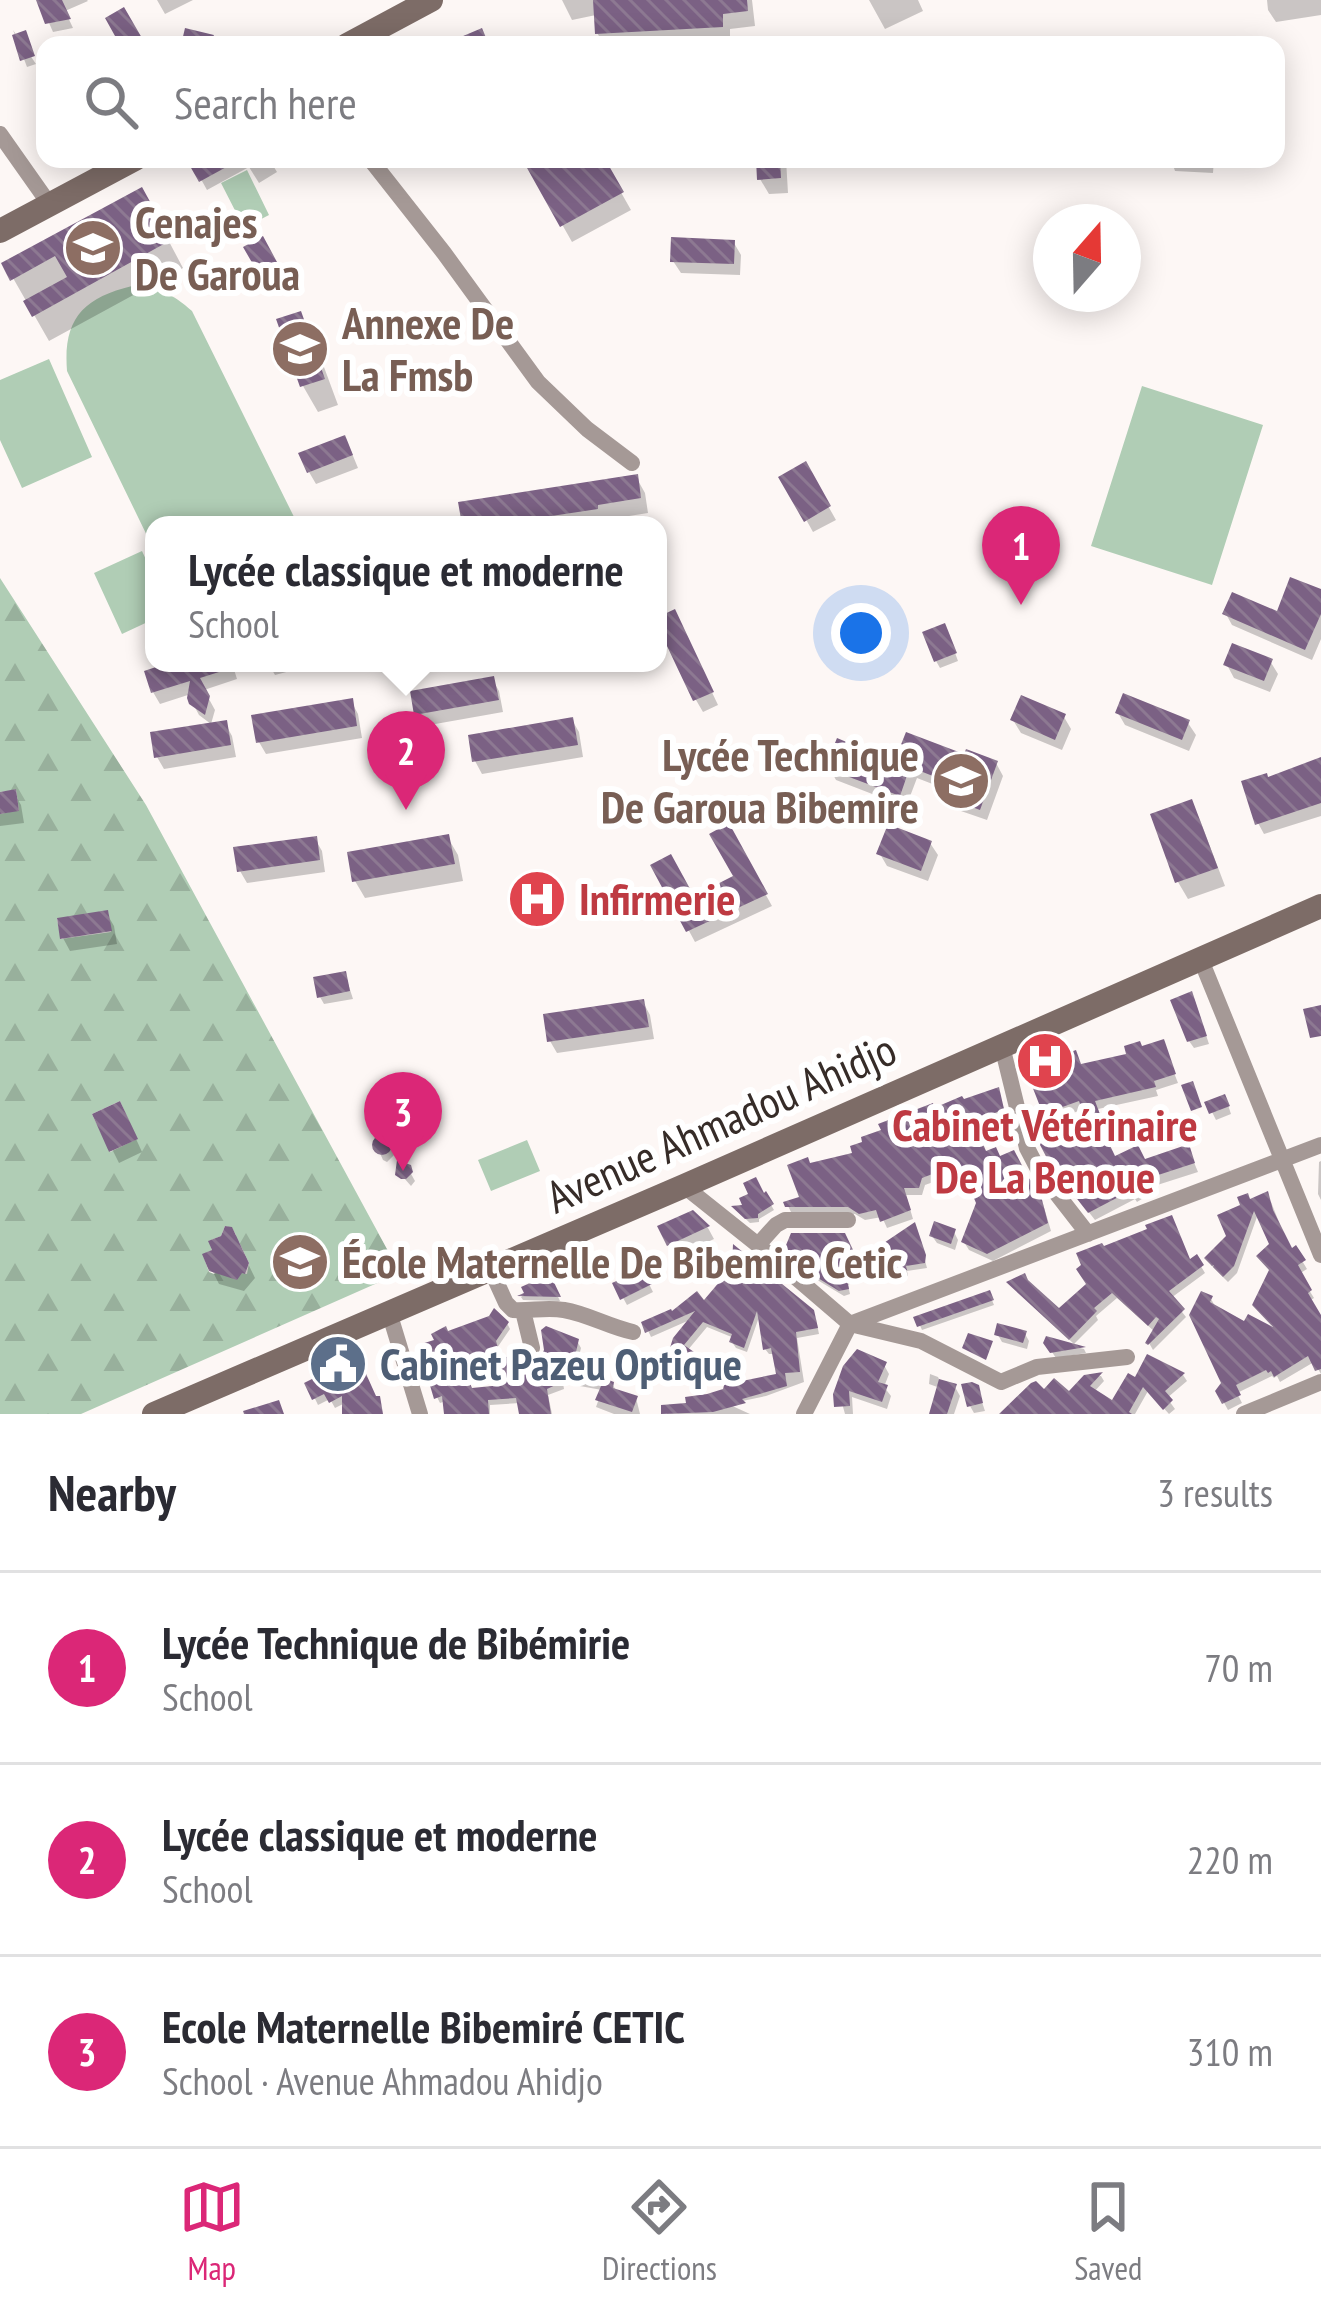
<!DOCTYPE html>
<meta charset="utf-8">
<style>
:root{--surface:#fff;--page:#f7f7f7;--text:#2b2b33;--muted:#7c7c81;--line:#e1e1e2;--accent:#db2777}
body{margin:0;font-family:"PT Sans Narrow",sans-serif;background:var(--page);color:var(--text)}
.compass{position:absolute;left:1033px;top:204px;width:108px;height:108px;border-radius:50%;background:var(--surface);box-shadow:0 6px 30px #0003;rotate:20deg}
.you{position:absolute;left:861px;top:633px;width:42px;height:42px;margin:-30px;border:9px solid #fff;border-radius:50%;background:#1a73e8;box-shadow:0 0 0 18px #1a73e833}
.badge{display:grid;place-items:center;width:78px;height:78px;border-radius:50%;background:var(--accent);color:#fff;font-size:39px;font-weight:700}
.pin{position:absolute;translate:-50% -99px;filter:drop-shadow(0 3px 6px #0008)}
.pin::after{content:'';position:absolute;top:63px;width:42px;height:36px;background:inherit;clip-path:polygon(0 0,100% 0,50% 100%)}
.popup{position:absolute;left:145px;top:516px;width:522px;height:156px;box-sizing:border-box;display:grid;place-content:center;border-radius:24px;background:var(--surface);filter:drop-shadow(0 3px 9px #0005);font-size:39px;white-space:nowrap;color:var(--muted)}
.popup b{font-size:45px;color:var(--text)}
.popup::after{content:'';position:absolute;left:50%;top:100%;margin-left:-24px;border:24px solid transparent;border-top-color:var(--surface)}
.list{margin:0;padding:0;list-style:none}
h2{display:flex;justify-content:space-between;align-items:center;height:156px;margin:0;padding:0 48px;font-size:51px}
h2 small{font-size:39px;font-weight:400;color:var(--muted)}
.list li{display:grid;grid-template-columns:78px 1fr auto;gap:36px;align-items:center;box-sizing:border-box;height:192px;padding:0 48px;border-top:3px solid var(--line)}
.list b{display:block;font-size:45px;white-space:nowrap}
.list p{margin:0;font-size:39px;white-space:nowrap;color:var(--muted)}
.list em{font-size:39px;font-style:normal;color:var(--muted)}
.icon{flex:none;width:66px;height:66px;fill:none;stroke:currentColor;stroke-width:2;stroke-linecap:round;stroke-linejoin:round}
.map{position:relative;flex:none;width:1321px;height:1414px;overflow:hidden}
.search{position:absolute;background:var(--surface);box-shadow:0 6px 30px #0003;left:36px;right:36px;top:36px;height:132px;display:flex;align-items:center;gap:30px;box-sizing:border-box;padding:0 42px;border-radius:24px;color:var(--muted);font-size:45px}
.sheet{height:732px;background:var(--surface)}
nav{display:flex;justify-content:space-around;align-items:center;box-sizing:border-box;height:168px;border-top:3px solid var(--line);background:var(--surface);font-size:33px;color:var(--muted)}
nav a{display:grid;justify-items:center;gap:6px}
nav .on{color:var(--accent)}
.map>svg:first-child{display:block}
.forest{fill:url(#forest-firs);fill-rule:evenodd}
.pitch{fill:#b0cdb5}
.shadow{fill:#0003;fill-rule:evenodd}
.building{fill:url(#building-back-hatch);fill-rule:evenodd}
.lines{fill:none;stroke-linecap:round;stroke-linejoin:round}
.street{stroke:#a59996;stroke-width:16}
.secondary{stroke:#7d6c67;stroke-width:24}
.labels{text-anchor:middle;stroke-width:12;stroke-linejoin:round;paint-order:stroke}
.education-label{font-size:45px;font-weight:bold;fill:#785e54;stroke:#fff;text-anchor:start}
.health-label{font-size:45px;font-weight:bold;fill:#be3a42;stroke:#fff;text-anchor:start}
.street-label{font-size:45px;fill:#362c28;stroke:#fff}
.service-label{font-size:45px;font-weight:bold;fill:#4e5e75;stroke:#fff;text-anchor:start}
</style>
<div class="map">
<svg width="1321" height="1414" viewBox="0 0 1321 1414">
<defs>
<pattern id="forest-firs" width="22" height="20" patternUnits="userSpaceOnUse" patternTransform="scale(3)"><rect width="22" height="20" fill="#b0cdb5"/><path d="M5 1l3.5 6h-7zM16 11l3.5 6h-7z" fill="#98b09c"/></pattern>
<pattern id="building-back-hatch" width="6" height="6" patternUnits="userSpaceOnUse" patternTransform="scale(3)"><rect width="6" height="6" fill="#7b6184"/><path d="M-1 5l2 2M0 0l6 6M5-1l2 2" fill="none" stroke="#8d7992"/></pattern>
</defs>
<rect width="100%" height="100%" fill="#fdf7f5"/>
<!-- forest -->
<path class="forest" d="M0 578 146 805 400 1273 81 1414H0V814L19 810 16 790 0 792ZM108 911 111 932 61 939 57 919ZM120 1101 137 1139 110 1152 92 1114ZM225 1226 232 1228 236 1235 234 1241 239 1242 249 1263 247 1274 222 1269 214 1274 209 1272 203 1255 212 1250 209 1241 221 1236Z"/>
<!-- pitch -->
<path class="pitch" d="M247 170 269 215 244 228 221 183Z
M132 286C158 287 173 294 192 311L298 525H154V550L67 371C63 320 82 298 132 286Z
M49 359 92 457 22 488 0 440V380Z
M1142 386 1263 425 1212 585 1091 546Z
M142 551 154 577V619L122 634 94 573Z
M527 1140 540 1171 491 1191 478 1160Z"/>
<!-- shadow -->
<path class="shadow" d="M39 0H87L88 1 65 11 73 28 53 32Z
M157 0H193L165 14Z
M562 0H752L755 26 730 29V41L605 45 597 33 596 15 572 20Z
M869 0H918L923 11 885 29Z
M1267 0H1321V15L1276 22 1268 10Z
M13 30 36 64 27 67Z
M198 159H269L277 172 259 183 249 167 207 190 192 163Z
M525 159H602L631 210 572 242Z
M660 159H703L662 162Z
M729 159H786L788 193 769 194 760 179 759 159 730 162Z
M1171 159H1214L1213 173 1175 171Z
M156 217 183 268 49 341 5 264Z
M262 240 279 271 265 278 248 248Z
M734 243 741 255 740 275 681 273 673 261Z
M299 314 314 340 338 405 318 412 303 386 280 321Z
M351 451 358 468 316 484 309 472Z
M805 465 836 520 813 532 783 478Z
M636 477 645 493 648 513 604 520 605 524 596 525H465Z
M1321 592V639L1312 660 1232 625 1226 614 1279 615Z
M680 625 718 705 703 712 696 700Z
M948 634 958 661 940 668 936 661Z
M1270 661 1278 674 1270 692 1234 678 1227 665Z
M178 663H232L237 679 204 690 215 710 211 724 199 715 190 698 191 694 160 704 153 692Z
M268 663H313V665L275 675Z
M492 679 499 691 503 712 424 726 417 714Z
M351 701 358 714 362 738 266 754 259 742Z
M1118 713 1188 723 1196 735 1189 751 1125 725Z
M1064 717 1071 729 1062 750 1021 733 1013 720Z
M572 720 579 732 583 757 482 774 475 761Z
M225 723 232 736 236 757 164 769 157 757Z
M966 758 996 763 1003 776 987 820 958 810 951 798 953 792 917 778 906 807 836 780 829 767 896 766Z
M1321 760V816L1264 834 1258 823 1268 780Z
M14 793 21 805 24 823 0 826V795Z
M1191 803 1200 820 1225 886 1188 899 1178 882 1154 816Z
M728 827 772 906 695 942 654 866 693 900 737 877Z
M448 838 458 855 463 881 365 898 355 881Z
M315 839 322 851 325 872 247 883 240 871Z
M930 843 938 855 928 881 887 866 880 854Z
M553 903 558 910 541 924 526 906Z
M107 914 114 926 117 944 70 951 63 938Z
M345 974 353 999 324 1004 320 997Z
M643 1002 650 1015 654 1039 557 1053 550 1041Z
M1195 1002 1209 1044 1194 1048 1189 1041Z
M1162 1042 1178 1083 1156 1090 1158 1096 1098 1109 1103 1125 1099 1127 1115 1160 1137 1149 1144 1162 1188 1148 1198 1172 1151 1187 1153 1192 1137 1202 1135 1199 1095 1220 1058 1173 1042 1142 1037 1123 1049 1119 1029 1070 1075 1053 1082 1068 1130 1056 1128 1048 1139 1044 1142 1049ZM1085 1109 1094 1134 1058 1146 1048 1121Z
M997 1090 1007 1117 976 1131 986 1154 1043 1204 1051 1231 993 1261 969 1250 964 1242 980 1203 974 1191 969 1192 961 1172 925 1185 922 1195H906L913 1219 887 1228 882 1217 865 1220 855 1214H792L787 1204 803 1198 810 1166 856 1155 934 1111Z
M1228 1105 1231 1114 1216 1120 1212 1112Z
M95 1115 126 1117 142 1152 119 1163Z
M383 1137 388 1141 394 1155 387 1162 383 1160 375 1142Z
M1321 1161V1200L1318 1194 1319 1162Z
M406 1165 415 1181 411 1186 397 1170Z
M765 1195 774 1210 759 1219V1222L750 1223 736 1210Z
M1250 1202H1271L1291 1252 1295 1249 1307 1269 1299 1274 1314 1298 1309 1301 1321 1321V1374L1314 1362 1280 1382 1277 1376 1274 1378 1272 1376 1237 1393 1242 1403 1228 1410 1218 1392 1224 1383 1192 1315 1211 1299 1215 1306 1246 1325 1278 1331 1272 1272 1273 1245 1258 1214 1237 1273 1228 1282 1211 1265Z
M693 1213 708 1228 714 1239 676 1257 669 1244Z
M917 1231 927 1268 907 1271 908 1276 894 1281 889 1269 875 1275 872 1270 848 1285 850 1294 844 1296 819 1281 787 1250 865 1259Z
M954 1232 958 1240 955 1250 937 1243 932 1236Z
M238 1243 255 1278 244 1291 219 1284 212 1270Z
M1196 1258 1205 1273 1171 1298 1186 1317 1153 1350 1149 1343 1155 1332 1117 1298 1096 1316 1098 1320 1074 1344 1014 1288 1058 1312Z
M735 1268 816 1319 819 1334 797 1338 804 1382 766 1396 728 1404 750 1414H667L666 1407 722 1401 738 1373 742 1379 740 1384 779 1377 775 1354H769L765 1349 760 1314 747 1352 736 1348 732 1342 734 1338 707 1327 687 1351 695 1360 691 1367 682 1362 680 1366 676 1364 668 1374 666 1371 676 1339 692 1319 651 1337 645 1324 704 1305Z
M643 1272 653 1292 627 1305 616 1285Z
M549 1278 560 1301 523 1300 521 1297Z
M989 1293 994 1305 922 1330 917 1319Z
M507 1323 510 1329 497 1348 501 1361 520 1357 529 1364 577 1341 581 1348 579 1356 601 1362 604 1367 593 1377 612 1384 616 1390 636 1398 640 1414H614L596 1407 602 1390 563 1383 564 1389 548 1395 552 1414H522L520 1403 490 1405V1414H447L446 1401 440 1403 437 1397 447 1335ZM504 1364 505 1388 471 1391 463 1374Z
M1025 1334 1029 1341 1027 1349 1002 1342 998 1335Z
M1047 1340 1084 1349 1086 1353 1056 1358 1046 1343Z
M623 1345 635 1347 639 1354 635 1367 624 1363 620 1356Z
M1148 1358 1183 1375 1187 1381 1167 1398 1175 1409 1169 1414 1148 1391 1135 1414H1002L1013 1403 1044 1393 1069 1395 1086 1377 1101 1376 1104 1381 1094 1392 1113 1405 1136 1381Z
M884 1365 889 1374 884 1387 891 1396 887 1409 852 1397 853 1414H845L838 1389Z
M930 1374 938 1377 941 1383 955 1387 960 1396 954 1414H932L940 1388 929 1384Z
M308 1384 373 1395 369 1414H345V1403L335 1408 330 1399 318 1405Z
M977 1387 985 1411 974 1413 970 1406Z"/>
<!-- building -->
<path class="building" d="M36 0H62L71 19 45 24Z
M593 0H747L748 11 723 14V27L595 34Z
M124 7 146 45H120L105 18Z
M185 28 214 35 211 45H181Z
M482 28 489 45H442Z
M26 30 35 56 20 61 12 35Z
M186 159H241L199 182Z
M522 159H605L624 192 560 227Z
M756 159H780L781 178 757 180Z
M142 187 171 240 32 317 23 301 67 277 55 256 10 281 1 263Z
M263 236 277 262 258 273 243 247Z
M671 237 735 240 734 264 670 262Z
M301 311 325 379 300 387 276 319Z
M345 435 353 455 307 473 298 453Z
M806 461 831 506 804 522 778 477Z
M638 474 641 498 598 505V509L492 525H462L458 502Z
M1290 577 1321 589V614L1305 650 1222 614 1232 592 1277 611Z
M675 609 714 692 693 701 658 627V617Z
M945 623 957 653 934 662 922 632Z
M1232 643 1273 659 1264 681 1223 665Z
M168 663H237L238 666 200 678 210 696 205 715 189 704 187 698 190 681 151 693 144 671Z
M494 676 499 700 414 715 410 691Z
M1123 693 1190 720 1182 740 1115 713Z
M1021 695 1066 714 1055 740 1010 720Z
M353 698 357 726 256 743 251 715Z
M573 717 578 745 472 762 468 735Z
M227 720 231 745 154 758 150 732Z
M906 732 964 754 966 749 998 761 980 810 948 798 953 784 910 767 900 796 825 768 837 738 894 762Z
M1321 757V803L1255 825 1241 781 1267 773 1268 777Z
M16 789 19 811 0 814V792Z
M1192 799 1218 868 1175 883 1150 814Z
M729 823 768 894 686 932 650 865 671 854 694 896 733 876 709 834Z
M888 824 932 841 921 871 876 854Z
M449 834 455 864 352 882 347 852Z
M317 836 320 860 237 872 233 847Z
M538 880 556 901 535 918 518 898Z
M108 910 112 931 60 939 57 918Z
M346 971 350 991 317 998 313 977Z
M1192 991 1207 1036 1187 1042 1170 1000Z
M644 999 649 1027 547 1042 543 1014Z
M1321 1005V1036L1310 1038 1303 1009Z
M1164 1039 1176 1074 1154 1081 1156 1087 1095 1101 1101 1117 1097 1118 1115 1156 1138 1145 1145 1159 1189 1144 1195 1163 1149 1178 1151 1182 1130 1195 1128 1192 1088 1213 1050 1164 1039 1143 1033 1121 1049 1116 1057 1143 1090 1132 1079 1101 1043 1114 1025 1068 1076 1050 1081 1064 1126 1054 1124 1046 1140 1041 1142 1046Z
M1193 1081 1202 1107 1191 1111 1181 1085Z
M999 1087 1004 1109 974 1122 986 1151 996 1147 1000 1156 1014 1150 1028 1177 1040 1192 1048 1223 987 1254 961 1242 976 1203 968 1184 962 1186 956 1165 922 1178 919 1188H904L911 1210 880 1222 876 1210 859 1214 848 1207H785L783 1202 799 1197 787 1165 808 1157 810 1163 852 1153 850 1146 862 1142 861 1137 881 1130 878 1124 933 1103 934 1108 962 1096 964 1099Z
M1225 1094 1230 1106 1209 1114 1204 1102Z
M120 1101 138 1139 109 1152 92 1114Z
M372 1145a10 10 0 1 1 20 0a10 10 0 1 1-20 0Z
M397 1160 411 1165 413 1172 406 1179H401L395 1175Z
M756 1177 764 1193 766 1191 774 1204 758 1214V1218L745 1219 731 1206 742 1205 739 1198 748 1194 743 1183Z
M1268 1191 1273 1210 1292 1248 1296 1245 1306 1260 1298 1265 1312 1290 1308 1293 1321 1315V1369L1315 1371 1308 1356 1274 1377 1271 1371 1268 1373 1266 1370 1236 1385 1241 1395 1222 1404 1215 1391 1221 1383 1189 1315 1201 1291 1213 1296 1210 1302 1244 1321 1248 1314 1273 1327 1252 1305 1269 1270 1256 1256 1269 1244 1254 1211 1234 1266 1223 1277 1213 1267 1214 1265 1212 1266 1204 1258 1226 1236 1217 1215 1240 1205 1237 1197 1248 1193 1250 1199Z
M693 1210 710 1226 667 1246 657 1226Z
M1172 1215 1190 1259 1197 1254 1204 1265 1169 1291 1185 1309 1148 1345 1145 1343 1159 1319 1156 1317 1148 1326 1112 1293 1094 1308 1097 1311 1069 1340 1006 1282 1025 1273 1028 1280 1059 1308 1086 1284 1076 1269 1081 1265 1076 1253 1102 1243 1104 1246 1147 1229 1145 1225Z
M934 1221 956 1229 951 1244 929 1236Z
M915 1222 926 1255 925 1263 906 1266 907 1270 888 1276 885 1264 870 1271 866 1266 847 1279 849 1289 839 1291 813 1275 784 1250 791 1233H845L855 1254 862 1250 866 1255Z
M225 1226 232 1227 249 1263 245 1274 242 1273 237 1280 209 1271 202 1254 212 1250 208 1241 221 1236Z
M733 1244 814 1310 818 1328 796 1332 800 1372 785 1373 787 1386 742 1399 746 1403 713 1412 661 1414V1405L686 1403 685 1397 707 1394 723 1389 729 1367 740 1370 737 1382 776 1374 771 1348 763 1350 757 1311 744 1348 729 1342 732 1334 703 1322 684 1345 694 1352 687 1363 679 1358 678 1362 672 1360 663 1371 673 1338 695 1311 645 1333 641 1322 671 1309 672 1311 697 1291 704 1300 732 1267Z
M644 1268 652 1284 620 1300 612 1283Z
M550 1274 561 1297 517 1296 524 1293 521 1287Z
M990 1290 994 1300 917 1327 913 1317Z
M494 1308 509 1322 496 1341 501 1358 521 1354 530 1360 540 1358 544 1350 541 1330 546 1326 579 1339 576 1352 603 1359 588 1372 614 1382 613 1388 638 1396 632 1412 595 1400 601 1386 562 1379V1382L547 1389 551 1414H519L516 1398 488 1400 489 1414H444L442 1396 434 1399 418 1345 434 1340 431 1334 446 1326 448 1331 489 1316ZM501 1358 502 1385 472 1388 463 1368Z
M997 1323 1027 1331 1023 1343 994 1335Z
M968 1333 993 1341 986 1360 962 1348Z
M1046 1336 1057 1339 1086 1347 1050 1353 1043 1343Z
M857 1349 887 1362 878 1382 888 1385 882 1402 849 1391 850 1406 834 1407 833 1394 843 1366Z
M1147 1354 1185 1373 1165 1391 1173 1400 1163 1410 1143 1387 1129 1412 1132 1414H999L1031 1383 1036 1381 1044 1389 1054 1378 1069 1391 1084 1375 1103 1372 1090 1386 1112 1400 1128 1373 1135 1377Z
M358 1356 376 1396H380L383 1414H342V1396L329 1403 324 1394 312 1400 304 1383Z
M939 1379 957 1384 947 1414H929Z
M972 1382 979 1385 983 1403 967 1407 961 1384Z
M279 1400 284 1414H244L243 1411Z"/>
<g class="lines">
<!-- street -->
<path class="street" d="M0 134 50 205
M370 159 444 253 538 382 587 429 632 463
M1201 960 1321 1255
M1002 1046 1027 1148 1039 1171 1088 1234
M684 1186 758 1245 850 1324 921 1341 1001 1382 1037 1367 1127 1357
M758 1245 776 1225 785 1220H848
M490 1268 506 1303 513 1310C531 1311 547 1307 564 1310 588 1314 609 1327 633 1332
M523 1311 532 1348
M389 1312 420 1414
M804 1414 850 1324 1321 1145
M1244 1414 1321 1382"/>
<!-- secondary -->
<path class="secondary" d="M347 45 431 0
M0 231 135 159
M154 1414 684 1186 1321 906"/>
</g>
<!-- icons -->
<defs>
<symbol id="university-disc" viewBox="-11 -11 22 22"><circle r="9.5" fill="#8d6e63" stroke="#fff"/><path d="M0-5L7-2L0 1L-7-2ZM-4 1L0 2.5L4 1V4Q0 6-4 4Z" fill="#fff"/></symbol>
<symbol id="school-disc" viewBox="-11 -11 22 22"><circle r="9.5" fill="#8d6e63" stroke="#fff"/><path d="M0-5L7-2L0 1L-7-2ZM-4 1L0 2.5L4 1V4Q0 6-4 4Z" fill="#fff"/></symbol>
<symbol id="hospital-disc" viewBox="-11 -11 22 22"><circle r="9.5" fill="#e0444e" stroke="#fff"/><path d="M-5-5h3v3.5h4V-5h3V5h-3V1.5h-4V5h-3Z" fill="#fff"/></symbol>
<symbol id="civic-disc" viewBox="-11 -11 22 22"><circle r="9.5" fill="#5c6f8a" stroke="#fff"/><path d="M-.6-6.5H3V-4.5H.6V-3L4-1V1h2V6H-6V1h2V-1L-.6-3ZM-1.2 2.5V6h2.4V2.5Z" fill="#fff"/></symbol>
</defs>
<g fill-rule="evenodd">
<use href="#university-disc" x="60" y="215" width="66" height="66"/>
<use href="#university-disc" x="267" y="316" width="66" height="66"/>
<use href="#school-disc" x="928" y="748" width="66" height="66"/>
<use href="#hospital-disc" x="504" y="866" width="66" height="66"/>
<use href="#hospital-disc" x="1012" y="1028" width="66" height="66"/>
<use href="#school-disc" x="267" y="1229" width="66" height="66"/>
<use href="#civic-disc" x="305" y="1331" width="66" height="66"/>
</g>
<g class="labels">
<!-- education labels -->
<g class="education-label">
<text x="135" y="238">Cenajes<tspan x="135" dy="52">De Garoua</tspan></text>
<text x="342" y="339">Annexe De<tspan x="342" dy="52">La Fmsb</tspan></text>
<text x="919" y="771" text-anchor="end">Lycée Technique<tspan x="919" dy="52">De Garoua Bibemire</tspan></text>
<text x="342" y="1278">École Maternelle De Bibemire Cetic</text>
</g>
<!-- health labels -->
<g class="health-label">
<text x="579" y="915">Infirmerie</text>
<text x="1045" y="1141" text-anchor="middle">Cabinet Vétérinaire<tspan x="1045" dy="52">De La Benoue</tspan></text>
</g>
<!-- street labels -->
<g class="street-label">
<text transform="translate(721 1123) rotate(-24)" y="16">Avenue Ahmadou Ahidjo</text>
</g>
<!-- service labels -->
<g class="service-label">
<text x="380" y="1380">Cabinet Pazeu Optique</text>
</g>
</g>
</svg>
<svg class="compass" viewBox="-18 -18 36 36"><path d="M0-13l5 13h-10z" fill="#e53935"/><path d="M0 13l5-13h-10z" fill="#7c7c81"/></svg>
<div class="you"></div>
<div class="pin badge" style="left:1021px;top:605px">1</div>
<div class="pin badge" style="left:406px;top:810px">2</div>
<div class="popup"><b>Lycée classique et moderne</b>School</div>
<div class="pin badge" style="left:403px;top:1171px">3</div>
<div class="search"><svg class="icon" aria-label="search" viewBox="0 0 24 24"><circle cx="10" cy="10" r="6"/><path d="M15 15l6 6"/></svg>Search here</div>
</div>
<section class="sheet">
<h2>Nearby<small>3 results</small></h2>
<ul class="list">
<li><span class="badge">1</span><div><b>Lycée Technique de Bibémirie</b><p>School</p></div><em>70 m</em></li>
<li><span class="badge">2</span><div><b>Lycée classique et moderne</b><p>School</p></div><em>220 m</em></li>
<li><span class="badge">3</span><div><b>Ecole Maternelle Bibemiré CETIC</b><p>School · Avenue Ahmadou Ahidjo</p></div><em>310 m</em></li>
</ul>
</section>
<nav>
<a class="on"><svg class="icon" aria-label="map" viewBox="0 0 24 24"><path d="M3 6l6-2 6 2 6-2v14l-6 2-6-2-6 2zM9 4v14M15 6v14"/></svg>Map</a>
<a><svg class="icon" aria-label="directions" viewBox="0 0 24 24"><path d="M12 3l9 9-9 9-9-9zM9 14v-3h6M13 9l2 2-2 2"/></svg>Directions</a>
<a><svg class="icon" aria-label="saved" viewBox="0 0 24 24"><path d="M7 4h10v16l-5-4-5 4z"/></svg>Saved</a>
</nav>
